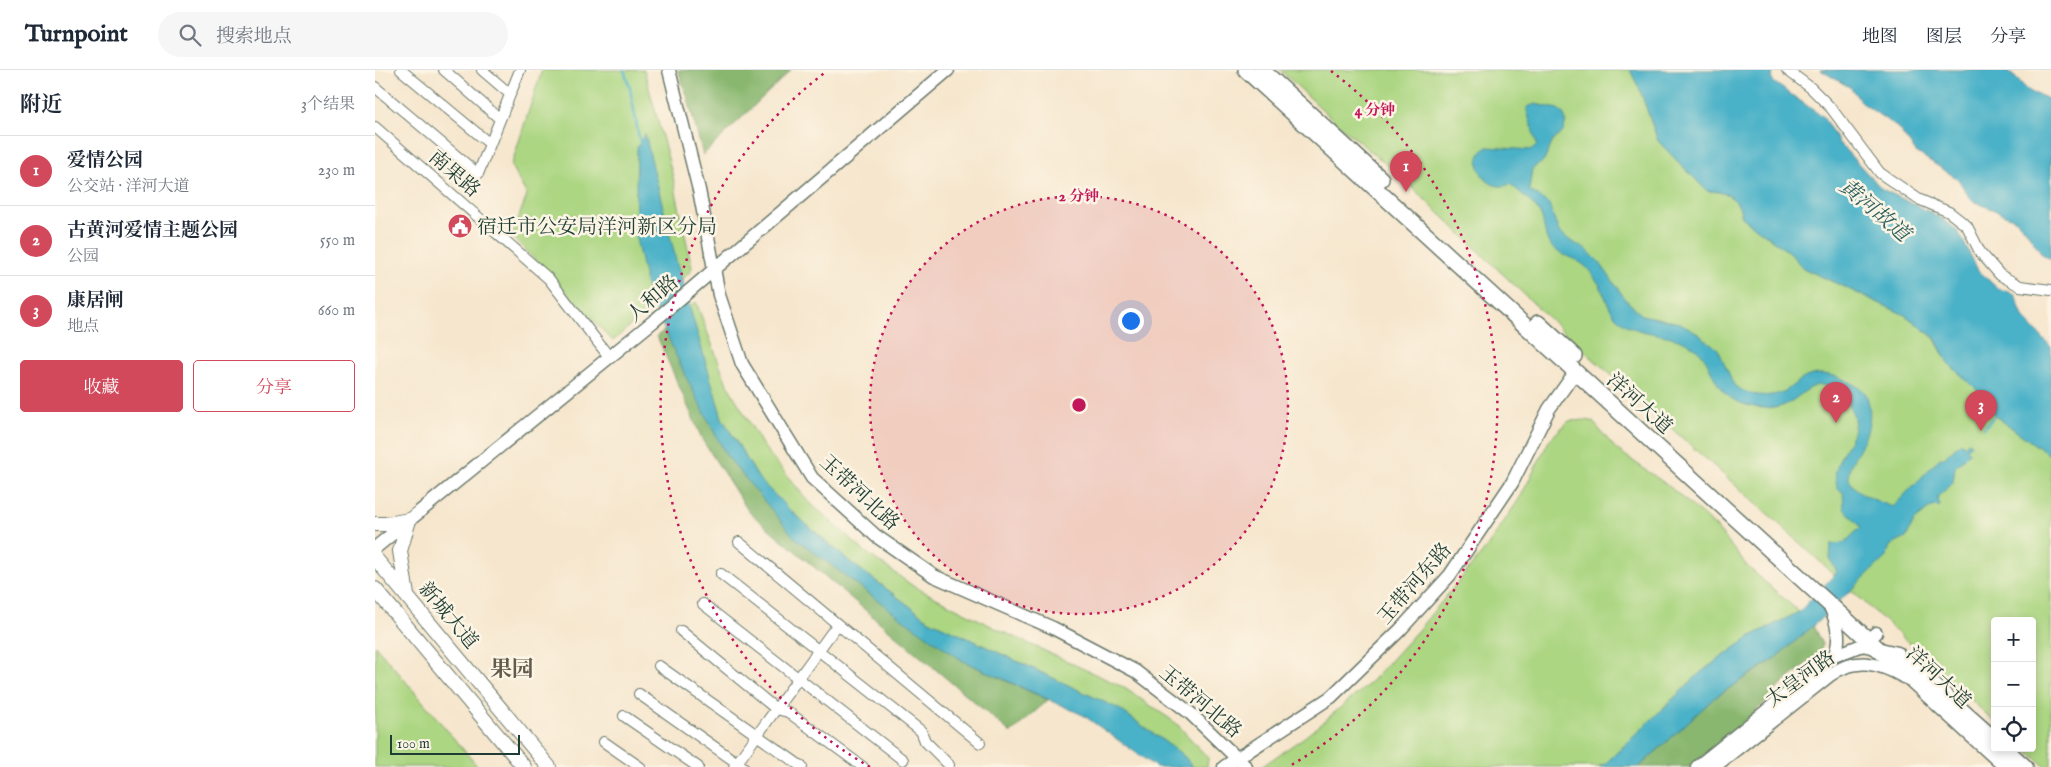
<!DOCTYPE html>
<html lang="zh">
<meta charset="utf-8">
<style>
:root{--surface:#fff;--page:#f6f6f7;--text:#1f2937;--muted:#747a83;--line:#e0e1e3;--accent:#d1495b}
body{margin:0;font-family:"IM FELL English","Noto Serif SC",serif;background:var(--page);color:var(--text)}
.controls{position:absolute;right:15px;bottom:15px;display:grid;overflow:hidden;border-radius:5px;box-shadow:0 2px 8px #0003}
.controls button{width:45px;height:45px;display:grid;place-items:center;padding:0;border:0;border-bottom:1px solid var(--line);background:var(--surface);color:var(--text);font:25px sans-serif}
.scale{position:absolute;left:15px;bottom:12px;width:130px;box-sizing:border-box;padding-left:5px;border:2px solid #1f3d34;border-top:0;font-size:14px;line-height:18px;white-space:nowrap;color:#1f3d34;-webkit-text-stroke:4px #fcf5e5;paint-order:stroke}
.you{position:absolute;left:755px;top:250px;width:18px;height:18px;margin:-12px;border:4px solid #fff;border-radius:50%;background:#1a73e8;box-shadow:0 0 0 8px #1a73e833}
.badge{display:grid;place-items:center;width:32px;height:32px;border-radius:50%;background:var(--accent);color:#fff;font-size:16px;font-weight:700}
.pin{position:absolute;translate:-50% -41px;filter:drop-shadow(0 1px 2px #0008)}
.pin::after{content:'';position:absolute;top:26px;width:18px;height:15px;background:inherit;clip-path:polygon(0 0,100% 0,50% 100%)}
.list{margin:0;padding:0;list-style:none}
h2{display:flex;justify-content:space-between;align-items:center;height:65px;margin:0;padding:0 20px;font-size:21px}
h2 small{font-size:16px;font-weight:400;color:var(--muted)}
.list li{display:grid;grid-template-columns:32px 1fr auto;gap:15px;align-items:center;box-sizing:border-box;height:70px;padding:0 20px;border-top:1px solid var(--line)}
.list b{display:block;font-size:19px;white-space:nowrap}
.list p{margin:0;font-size:16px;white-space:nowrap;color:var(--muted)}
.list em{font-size:16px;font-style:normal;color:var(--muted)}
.actions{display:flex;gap:10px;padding:15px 20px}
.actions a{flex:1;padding:11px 0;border:1px solid var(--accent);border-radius:5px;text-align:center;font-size:18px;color:var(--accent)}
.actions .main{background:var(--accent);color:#fff}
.icon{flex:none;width:28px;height:28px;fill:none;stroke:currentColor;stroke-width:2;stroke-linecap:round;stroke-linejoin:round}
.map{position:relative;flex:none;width:1676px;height:697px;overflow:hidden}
header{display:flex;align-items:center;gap:30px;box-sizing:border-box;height:70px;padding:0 25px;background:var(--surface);border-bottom:1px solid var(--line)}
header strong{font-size:24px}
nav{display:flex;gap:28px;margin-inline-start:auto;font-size:18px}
.search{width:350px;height:45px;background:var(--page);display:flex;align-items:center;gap:12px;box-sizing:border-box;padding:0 18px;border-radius:28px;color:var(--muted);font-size:19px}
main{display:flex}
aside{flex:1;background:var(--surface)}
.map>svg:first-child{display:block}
.green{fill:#acd682;stroke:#668a5b}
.forest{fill:#89b770;stroke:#547a52}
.water{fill:#4ab1c8;stroke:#34777e}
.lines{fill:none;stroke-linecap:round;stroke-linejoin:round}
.stream{stroke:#4ab1c8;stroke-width:2.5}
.minor-casing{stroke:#6a786a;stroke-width:12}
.tertiary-casing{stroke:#6a786a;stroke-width:15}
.secondary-casing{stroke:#6a786a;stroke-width:16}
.primary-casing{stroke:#6a786a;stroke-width:18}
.minor{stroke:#fff;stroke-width:10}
.tertiary{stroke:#fff;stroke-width:12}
.secondary{stroke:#fff;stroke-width:14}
.primary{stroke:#fff;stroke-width:15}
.ring{fill:none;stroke:#c2185b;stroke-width:2.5;stroke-dasharray:2.5 5}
.labels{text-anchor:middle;stroke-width:5;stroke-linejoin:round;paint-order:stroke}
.street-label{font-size:20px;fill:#1f3d34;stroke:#fcf5e5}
.poi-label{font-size:20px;fill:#1f3d34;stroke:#fcf5e5;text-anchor:start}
.water-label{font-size:21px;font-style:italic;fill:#2c6060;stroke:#fcf5e5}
.quarter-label{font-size:22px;font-weight:bold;fill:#625a4a;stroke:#fcf5e5}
.centre{fill:#c2185b;stroke:#fcf5e5;stroke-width:2.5}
.ring-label{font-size:15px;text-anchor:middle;font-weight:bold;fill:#c2185b;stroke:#fcf5e5;stroke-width:5;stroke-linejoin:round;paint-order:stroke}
</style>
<header>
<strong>Turnpoint</strong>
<div class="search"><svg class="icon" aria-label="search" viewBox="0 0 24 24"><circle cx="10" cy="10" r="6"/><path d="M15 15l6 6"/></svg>搜索地点</div>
<nav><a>地图</a><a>图层</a><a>分享</a></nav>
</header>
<main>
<aside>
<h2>附近<small>3个结果</small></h2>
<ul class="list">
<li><span class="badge">1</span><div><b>爱情公园</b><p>公交站 · 洋河大道</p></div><em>230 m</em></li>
<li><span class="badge">2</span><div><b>古黄河爱情主题公园</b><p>公园</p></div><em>550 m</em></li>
<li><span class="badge">3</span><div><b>康居闸</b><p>地点</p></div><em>660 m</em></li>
</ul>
<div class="actions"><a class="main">收藏</a><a>分享</a></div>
</aside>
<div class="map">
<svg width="1676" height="697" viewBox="0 0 1676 697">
<rect width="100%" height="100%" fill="#fcf5e5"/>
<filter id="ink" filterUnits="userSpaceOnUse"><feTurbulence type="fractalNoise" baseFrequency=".02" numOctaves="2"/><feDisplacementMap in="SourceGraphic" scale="10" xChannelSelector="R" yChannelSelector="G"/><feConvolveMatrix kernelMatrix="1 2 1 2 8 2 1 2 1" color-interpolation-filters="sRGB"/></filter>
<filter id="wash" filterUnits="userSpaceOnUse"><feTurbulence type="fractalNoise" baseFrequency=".0096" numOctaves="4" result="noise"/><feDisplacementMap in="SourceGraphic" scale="20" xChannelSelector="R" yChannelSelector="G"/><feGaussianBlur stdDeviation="1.12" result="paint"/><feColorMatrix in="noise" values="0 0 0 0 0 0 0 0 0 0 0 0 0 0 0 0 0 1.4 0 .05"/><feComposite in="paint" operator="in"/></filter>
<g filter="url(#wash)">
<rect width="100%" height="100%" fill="#f6e6cd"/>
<!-- green -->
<path class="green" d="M167 0H269L297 103 317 198 314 203 238 271 137 166 152 125 136 96Z
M905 0H1255L1265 20 1283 71 1332 121C1350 121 1364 127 1367 147L1416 184 1428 198 1530 245 1546 257 1559 268 1573 293 1610 327 1620 346 1676 386V697H1671L1649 678H1657V551H1620V652L1403 453 1198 271 1024 105 965 56Z
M321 232 352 314 388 376 433 431 489 481 538 516 622 559 748 617 801 653 833 688 832 697H818L808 685 744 639 552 549 474 491 416 441 384 409 347 348 314 237Z
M1212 350 1218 352 1241 379 1295 417 1340 456 1372 496 1424 542 1378 565 1326 602 1230 694 1223 697H886L931 666 993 615 1044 559 1112 477 1146 426 1175 369 1194 351Z
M0 575 103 697H0Z"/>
<!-- forest -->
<path class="forest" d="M303 0H416L328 85 312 25Z
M290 260 351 385 588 591 673 630 636 663 374 442 328 371 282 266Z
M1438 556 1447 574 1446 581 1402 619 1379 643 1315 697H1264L1339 628 1395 592Z"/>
<!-- water -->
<path class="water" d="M1255 0H1398L1397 11 1448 47 1464 73 1507 119 1563 146 1583 161 1603 200 1622 218 1640 224 1648 247 1676 277V386L1620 346 1610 327 1573 293 1560 268 1546 257 1530 245 1428 198 1416 184 1367 147C1364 127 1350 121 1332 121L1283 71 1265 20Z
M1445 0H1631C1640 6 1645 13 1653 20 1659 25 1669 25 1676 31V190L1667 184 1650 159 1640 149 1596 130 1583 109 1541 82 1523 58 1486 32 1476 18Z
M1161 34 1183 39 1188 43 1191 51 1188 62 1178 71 1169 91 1157 99 1154 120 1174 134 1184 162 1197 172 1211 179 1225 193 1251 230 1267 245 1305 253 1318 260 1343 279 1359 315C1372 326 1394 329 1410 321 1421 314 1429 305 1443 304 1457 303 1475 311 1486 319 1492 323 1493 329 1494 335 1503 389 1429 406 1518 437L1564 389 1571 386 1586 372 1590 376 1593 372 1596 374 1592 379 1595 382 1580 397 1578 412 1575 416 1562 427 1565 436 1556 437 1539 451 1531 468 1515 476 1511 487 1438 556 1399 589 1339 628 1264 697H1223L1230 694 1326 602 1378 565 1424 542 1462 502 1455 489 1456 474 1469 473 1486 457 1469 439 1468 422 1463 419C1448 380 1509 363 1460 321 1440 303 1425 330 1407 336 1395 341 1374 337 1363 332 1334 318 1340 292 1319 277 1296 260 1262 268 1242 248 1232 238 1230 222 1222 211 1218 206 1215 200 1210 196 1200 187 1184 186 1175 175 1169 167 1170 155 1166 146 1161 134 1144 122 1135 114 1112 125 1091 90 1112 77L1157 80 1162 75 1152 41V37Z
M270 64 301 190 347 348 384 409 416 441 474 491 552 549 744 639 808 685 818 697H781L708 645 588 591 525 547 420 468 351 385 311 307 273 223 260 164 262 78Z"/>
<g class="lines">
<!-- stream -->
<path class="stream" d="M249 0 255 18 265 73
M1609 358 1621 344"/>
</g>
</g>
<g filter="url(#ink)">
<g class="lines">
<defs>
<path id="minor" d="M26 0 115 74
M69 0 125 49
M107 0 135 24
M1412 0 1436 18 1456 38 1505 103 1543 129 1574 142 1592 156 1605 182 1625 205 1645 216 1676 220
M0 17 103 104 145 0
M0 57 174 209 235 288
M364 472 605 673
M346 504 546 661 550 671 574 695
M328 534 528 690
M306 561 401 639 413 642 488 697
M284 596 427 697
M264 624 368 697
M249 646 323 697
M229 672 265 697
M359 697 462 555"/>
<path id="tertiary" d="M294 0 324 120 344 225 367 294 437 408 501 466 559 506 678 558 760 601 815 643 871 697
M0 478 280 250 573 0
M1486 576 1501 563
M1459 586 1487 575 1523 583
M849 697 956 627 1025 560 1075 505 1137 413 1174 339 1201 301
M1322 697 1459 586C1467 570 1462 553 1455 536
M1339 697 1455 605C1481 587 1502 592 1529 607"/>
<path id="secondary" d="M0 454H13L34 450
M0 488 174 697
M0 519 149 697
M32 525 25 481 34 450"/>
<path id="primary" d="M871 0 1632 697
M887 0 1006 109
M1163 253 1199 286
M1531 591 1620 670
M1629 678 1650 697"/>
</defs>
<!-- minor casing -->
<use href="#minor" class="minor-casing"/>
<!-- tertiary casing -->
<use href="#tertiary" class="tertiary-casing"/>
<!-- secondary casing -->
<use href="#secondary" class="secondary-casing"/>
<!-- primary casing -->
<use href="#primary" class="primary-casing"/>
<!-- minor -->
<use href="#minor" class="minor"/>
<!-- tertiary -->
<use href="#tertiary" class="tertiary"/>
<!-- secondary -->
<use href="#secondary" class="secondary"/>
<!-- primary -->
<use href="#primary" class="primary"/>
</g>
</g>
<!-- distance rings -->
<circle cx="704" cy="335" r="209" fill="#c2185b" fill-opacity=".12"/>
<g class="ring">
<circle cx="704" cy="335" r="209"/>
<path d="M495 697A418 418 0 0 1 452 1M956 1A418 418 0 0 1 913 697"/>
</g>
<!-- icons -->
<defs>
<symbol id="civic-disc" viewBox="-11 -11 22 22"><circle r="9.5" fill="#d1495b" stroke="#fcf5e5"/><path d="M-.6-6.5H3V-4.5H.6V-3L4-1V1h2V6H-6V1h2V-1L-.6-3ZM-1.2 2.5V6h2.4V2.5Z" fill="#fff"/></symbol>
</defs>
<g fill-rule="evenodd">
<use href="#civic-disc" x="71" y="142" width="28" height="28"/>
</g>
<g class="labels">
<!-- street labels -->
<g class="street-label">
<text transform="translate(80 103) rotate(41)" y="7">南果路</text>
<text transform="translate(277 228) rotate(-41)" y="7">人和路</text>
<text transform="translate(1265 333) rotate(42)" y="7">洋河大道</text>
<text transform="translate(485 422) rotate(43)" y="7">玉带河北路</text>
<text transform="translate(1039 513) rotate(-49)" y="7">玉带河东路</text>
<text transform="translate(74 545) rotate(50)" y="7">新城大道</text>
<text transform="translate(1564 607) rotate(43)" y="7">洋河大道</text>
<text transform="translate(1425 608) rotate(-36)" y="7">太皇河路</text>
<text transform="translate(826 631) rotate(40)" y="7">玉带河北路</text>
</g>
<!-- poi labels -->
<g class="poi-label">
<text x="102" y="163">宿迁市公安局洋河新区分局</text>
</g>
<!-- water labels -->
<g class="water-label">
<text transform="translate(1500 140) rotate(40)" y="7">黄河故道</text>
</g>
<!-- quarter labels -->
<g class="quarter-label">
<text x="137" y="606">果园</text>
</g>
</g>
<circle cx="704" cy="335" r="8" class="centre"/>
<g class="ring-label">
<text x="1000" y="45">4 分钟</text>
<text x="704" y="131">2 分钟</text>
</g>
</svg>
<div class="controls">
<button>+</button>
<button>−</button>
<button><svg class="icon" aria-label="locate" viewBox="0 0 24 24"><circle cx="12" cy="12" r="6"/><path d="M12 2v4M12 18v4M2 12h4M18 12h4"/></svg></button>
</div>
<div class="scale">100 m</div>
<div class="you"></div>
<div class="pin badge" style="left:1031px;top:122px">1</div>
<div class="pin badge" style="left:1461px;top:353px">2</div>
<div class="pin badge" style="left:1606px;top:361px">3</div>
</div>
</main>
